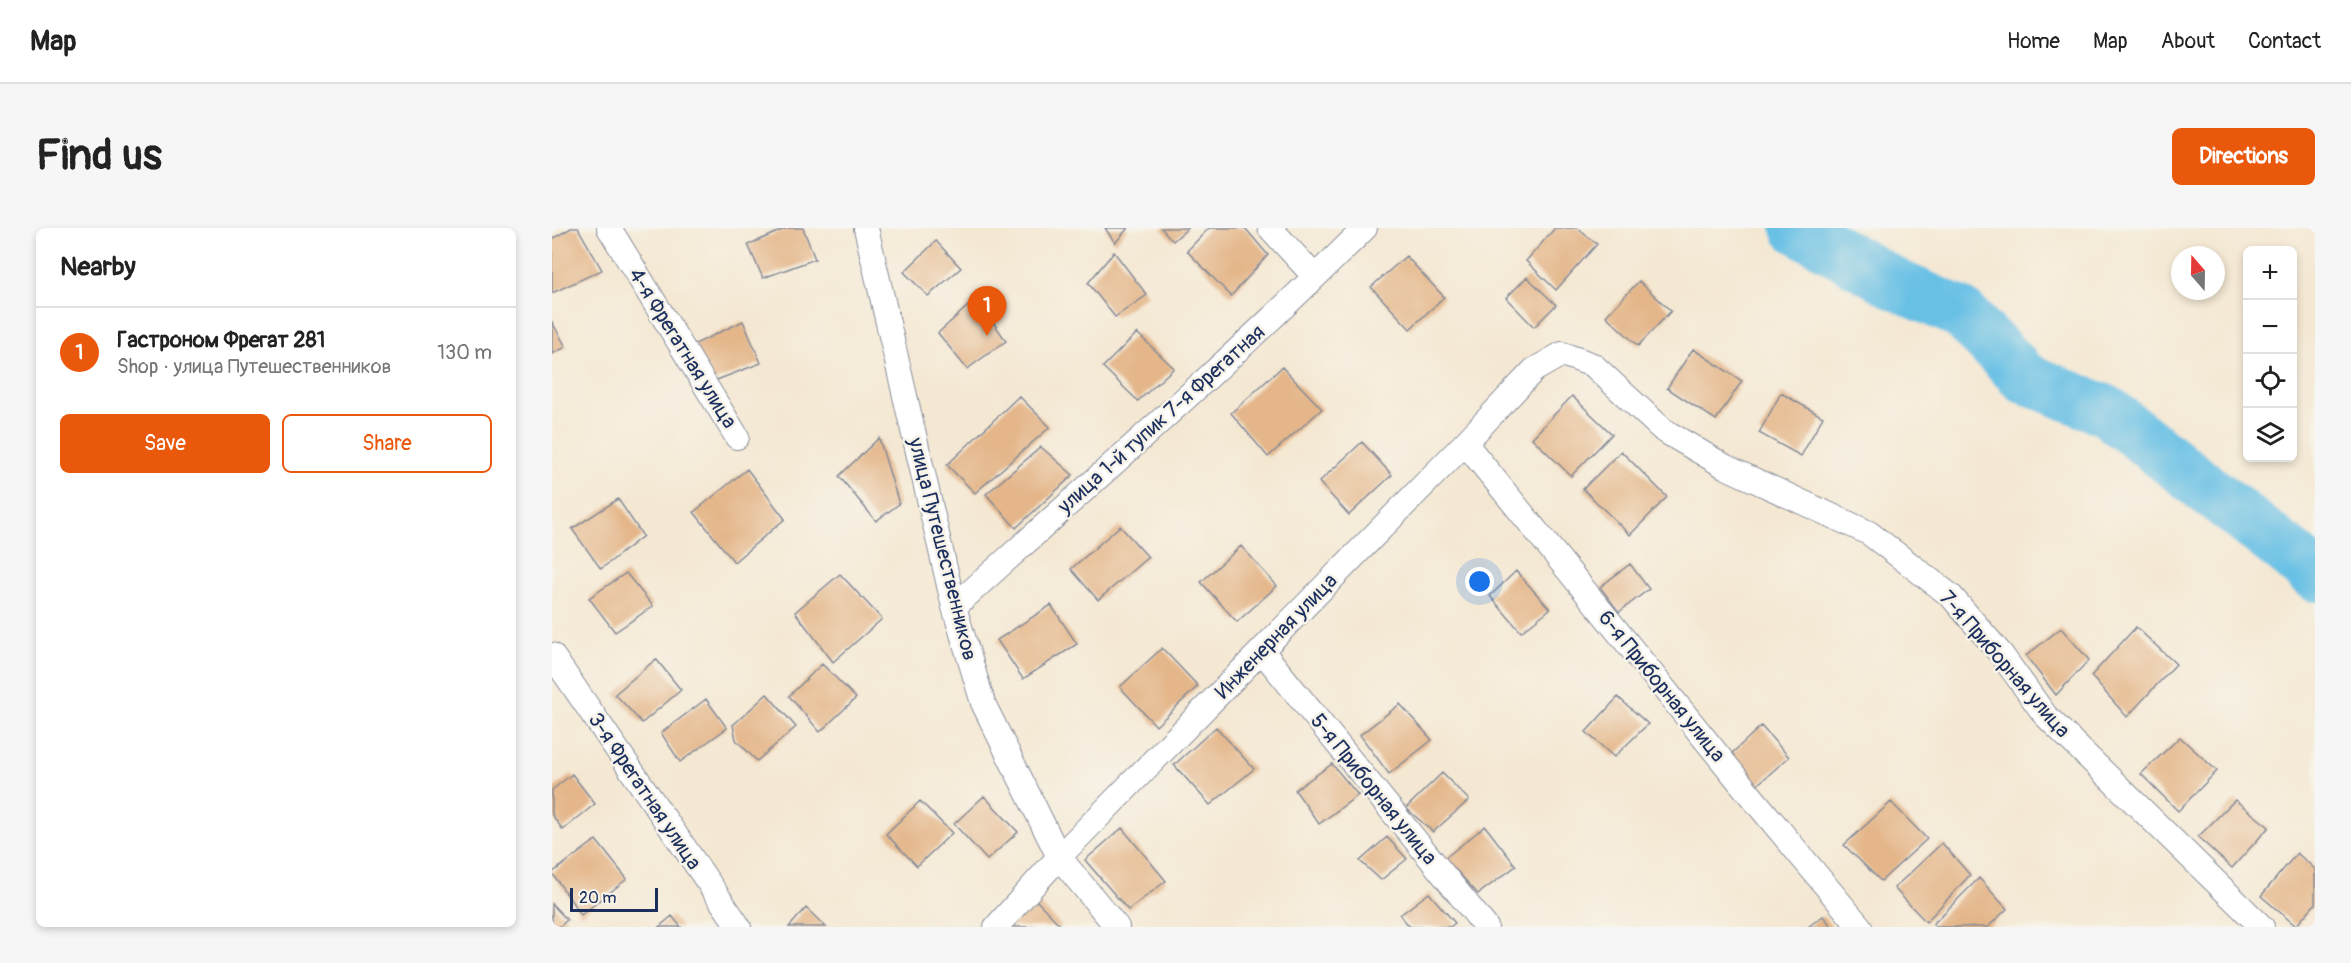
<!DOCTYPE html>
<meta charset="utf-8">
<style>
:root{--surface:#fff;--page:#f6f6f6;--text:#222;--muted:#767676;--line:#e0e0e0;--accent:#ea580c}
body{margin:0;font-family:Pangolin,sans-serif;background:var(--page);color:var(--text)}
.controls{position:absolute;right:18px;top:18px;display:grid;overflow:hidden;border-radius:9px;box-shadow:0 3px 9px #0003}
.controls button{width:54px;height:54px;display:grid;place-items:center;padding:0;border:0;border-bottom:2px solid var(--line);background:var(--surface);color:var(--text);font:30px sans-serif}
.compass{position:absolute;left:1619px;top:18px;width:54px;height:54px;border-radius:50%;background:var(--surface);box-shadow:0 3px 9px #0003;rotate:340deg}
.scale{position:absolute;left:18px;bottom:15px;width:88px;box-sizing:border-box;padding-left:6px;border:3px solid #1b2f5e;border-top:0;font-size:16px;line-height:21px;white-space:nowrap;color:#1b2f5e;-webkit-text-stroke:4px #f7f3e8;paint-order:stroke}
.you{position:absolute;left:928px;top:354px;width:21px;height:21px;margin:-15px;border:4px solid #fff;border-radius:50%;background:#1a73e8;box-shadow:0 0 0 9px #1a73e833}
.badge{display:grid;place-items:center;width:39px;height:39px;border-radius:50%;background:var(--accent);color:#fff;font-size:20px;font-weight:700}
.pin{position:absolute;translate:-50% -50px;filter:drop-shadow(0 2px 3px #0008)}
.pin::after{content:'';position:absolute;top:32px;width:21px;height:18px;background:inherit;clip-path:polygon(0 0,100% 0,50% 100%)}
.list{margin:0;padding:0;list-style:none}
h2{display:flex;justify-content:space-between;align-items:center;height:78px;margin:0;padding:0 24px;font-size:26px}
h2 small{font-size:20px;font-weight:400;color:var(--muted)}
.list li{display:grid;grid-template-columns:39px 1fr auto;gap:18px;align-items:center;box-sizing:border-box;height:90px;padding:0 24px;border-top:2px solid var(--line)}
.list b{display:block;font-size:22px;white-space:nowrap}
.list p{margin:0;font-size:20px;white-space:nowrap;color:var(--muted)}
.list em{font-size:20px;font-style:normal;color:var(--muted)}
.actions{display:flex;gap:12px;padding:18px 24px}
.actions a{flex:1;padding:14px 0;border:2px solid var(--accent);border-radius:9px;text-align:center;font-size:21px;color:var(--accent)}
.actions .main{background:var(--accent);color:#fff}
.icon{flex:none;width:33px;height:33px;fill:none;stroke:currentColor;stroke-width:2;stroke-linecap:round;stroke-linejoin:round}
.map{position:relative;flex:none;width:1763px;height:699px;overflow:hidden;border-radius:9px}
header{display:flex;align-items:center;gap:36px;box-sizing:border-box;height:84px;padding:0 30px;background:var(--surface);border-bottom:2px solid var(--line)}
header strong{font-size:28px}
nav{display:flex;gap:33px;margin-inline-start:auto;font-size:21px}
.intro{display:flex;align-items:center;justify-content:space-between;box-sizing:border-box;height:144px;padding:0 36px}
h1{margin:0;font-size:42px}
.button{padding:15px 27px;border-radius:9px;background:var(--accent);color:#fff;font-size:21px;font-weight:700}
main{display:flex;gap:36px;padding:0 36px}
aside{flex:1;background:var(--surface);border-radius:9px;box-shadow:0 3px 9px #0003}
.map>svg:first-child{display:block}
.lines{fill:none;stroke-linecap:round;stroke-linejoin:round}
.river{stroke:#68c0e5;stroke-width:52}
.building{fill:#e4b689}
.minor-casing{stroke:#888c98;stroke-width:26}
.minor{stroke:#fff;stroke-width:24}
.labels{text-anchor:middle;stroke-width:5;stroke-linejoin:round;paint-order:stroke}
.street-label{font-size:21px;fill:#1b2f5e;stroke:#f7f3e8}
</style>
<header>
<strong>Map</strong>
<nav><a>Home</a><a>Map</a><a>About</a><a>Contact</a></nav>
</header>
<div class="intro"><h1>Find us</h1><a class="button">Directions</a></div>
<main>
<aside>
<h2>Nearby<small></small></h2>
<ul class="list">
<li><span class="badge">1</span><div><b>Гастроном Фрегат 281</b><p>Shop · улица Путешественников</p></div><em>130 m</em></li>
</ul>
<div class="actions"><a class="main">Save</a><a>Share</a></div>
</aside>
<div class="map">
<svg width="1763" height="699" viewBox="0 0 1763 699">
<rect width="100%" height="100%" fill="#f7f3e8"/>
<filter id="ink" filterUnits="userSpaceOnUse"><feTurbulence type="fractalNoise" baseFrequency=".0167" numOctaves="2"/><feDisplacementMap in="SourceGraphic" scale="12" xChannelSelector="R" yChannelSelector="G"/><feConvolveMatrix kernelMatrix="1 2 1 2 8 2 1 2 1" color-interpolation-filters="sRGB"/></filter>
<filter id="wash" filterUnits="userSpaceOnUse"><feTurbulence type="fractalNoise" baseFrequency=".008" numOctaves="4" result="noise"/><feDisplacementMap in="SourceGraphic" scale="24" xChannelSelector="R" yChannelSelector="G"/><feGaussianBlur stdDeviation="1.35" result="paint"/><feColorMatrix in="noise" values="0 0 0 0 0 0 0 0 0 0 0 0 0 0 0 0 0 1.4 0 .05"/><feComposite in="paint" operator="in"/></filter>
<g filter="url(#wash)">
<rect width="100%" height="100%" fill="#f4e8d3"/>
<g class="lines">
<!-- river -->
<path class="river" d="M1245 0 1345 57 1409 85 1473 150 1555 183 1741 328 1763 348"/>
</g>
<g id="blocks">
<!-- building -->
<path class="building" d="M19 0H26L50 42 0 65V11Z
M235 0H251L263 31 211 50 196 17Z
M553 0H576L563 15Z
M609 0H636L621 13Z
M657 0H693L716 27 679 68 635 23Z
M1003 0H1025L1045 16 1004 62 974 33Z
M384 13 409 40 376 68 352 44Z
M562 24 595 67 563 89 536 55Z
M854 28 892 69 858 101 819 59Z
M975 49 1004 77 982 99 954 70Z
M1087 53 1119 83 1086 118 1054 88Z
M425 70 454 113 415 141 386 105Z
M191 93 209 135 162 153 141 117Z
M0 94 14 119 0 126Z
M585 105 622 140 586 173 551 139Z
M1141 121 1190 153 1164 192 1115 160Z
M730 139 770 181 716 229 679 185Z
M1229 165 1271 189 1249 228 1207 205Z
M467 168 498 199 423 265 395 237Z
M1020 168 1060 206 1019 248 980 210Z
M327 210 347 276 324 293 287 248Z
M810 214 840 247 797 287 767 254Z
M489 219 521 247 464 300 434 266Z
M1069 223 1115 269 1078 307 1031 261Z
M195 241 233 291 182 334 142 284Z
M66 271 91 308 49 341 20 301Z
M568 298 596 329 546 372 519 341Z
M689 318 725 358 685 394 649 354Z
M1078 336 1097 361 1067 384 1048 359Z
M964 343 998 381 969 404 938 368Z
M74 345 101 378 63 404 37 370Z
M288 346 330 391 281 434 243 384Z
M499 377 525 416 471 451 445 412Z
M1584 399 1624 436 1575 489 1539 448Z
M1509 400 1537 432 1504 467 1474 428Z
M610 420 646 458 604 498 568 459Z
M104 431 129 462 90 495 63 466Z
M270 436 304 470 268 504 237 468Z
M215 466 244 499 205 533 184 512 181 497Z
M1066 469 1096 496 1062 529 1034 504Z
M154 471 175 500 128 534 109 505Z
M848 476 880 512 837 546 808 507Z
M1209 498 1237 529 1205 557 1178 527Z
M664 499 702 541 658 577 622 537Z
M1628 509 1665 543 1626 583 1589 546Z
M780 536 806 567 767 596 743 562Z
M890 545 917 572 881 604 854 580Z
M20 546 43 576 11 602 0 587V562Z
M432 568 466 604 435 632 402 596Z
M1683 572 1717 599 1680 640 1646 609Z
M368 573 400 605 365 638 334 606Z
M1339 574 1375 611 1329 653 1292 617Z
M933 598 964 638 926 666 893 630Z
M570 600 614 653 576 682 533 632Z
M835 609 855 631 829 652 808 633Z
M44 612 75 651 29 687 0 645Z
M1390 615 1418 647 1374 694 1342 660Z
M1745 625 1763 641V676L1744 698 1709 668Z
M1427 650 1455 681 1436 699H1385L1381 696Z
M877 665 903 695 898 699H858L848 687Z
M484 672 510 699H458Z
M0 676 15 692 7 699H0Z
M254 680 274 699H237Z
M120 688 129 699H107Z
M1271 688 1280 699H1256Z"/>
</g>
</g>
<g filter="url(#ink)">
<use href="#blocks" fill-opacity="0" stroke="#888c98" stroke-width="1.5"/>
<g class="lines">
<defs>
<path id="minor" d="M57 0 185 209
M314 0 402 379 431 475 507 629 565 699
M718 0 763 49
M913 215 1199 568 1308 699
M402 379C540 254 681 131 813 0
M710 423 934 699
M0 427 187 699
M444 699 507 629 913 215 982 142 1010 126 1041 137 1111 202 1174 239 1317 305 1399 368 1449 426 1493 487 1710 699"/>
</defs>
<!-- minor casing -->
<use href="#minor" class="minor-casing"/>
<!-- minor -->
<use href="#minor" class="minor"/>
</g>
</g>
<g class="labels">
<!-- street labels -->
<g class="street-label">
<text transform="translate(131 120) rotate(58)" y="7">4-я Фрегатная улица</text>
<text transform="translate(609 191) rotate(-42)" y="7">улица 1-й тупик 7-я Фрегатная</text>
<text transform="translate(391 321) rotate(76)" y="7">улица Путешественников</text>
<text transform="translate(724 408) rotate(-46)" y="7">Инженерная улица</text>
<text transform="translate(1453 436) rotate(49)" y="7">7-я Приборная улица</text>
<text transform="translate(1110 458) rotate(51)" y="7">6-я Приборная улица</text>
<text transform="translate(822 561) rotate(51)" y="7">5-я Приборная улица</text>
<text transform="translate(93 563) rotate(56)" y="7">3-я Фрегатная улица</text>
</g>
</g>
</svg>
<div class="controls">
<button>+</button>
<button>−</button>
<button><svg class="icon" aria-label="locate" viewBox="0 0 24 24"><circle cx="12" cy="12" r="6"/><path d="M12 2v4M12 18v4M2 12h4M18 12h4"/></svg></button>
<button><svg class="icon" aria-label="layers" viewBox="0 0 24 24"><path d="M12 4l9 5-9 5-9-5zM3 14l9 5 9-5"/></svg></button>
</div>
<svg class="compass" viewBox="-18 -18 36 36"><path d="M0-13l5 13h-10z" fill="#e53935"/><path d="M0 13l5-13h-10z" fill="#767676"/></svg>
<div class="scale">20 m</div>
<div class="you"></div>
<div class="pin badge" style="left:435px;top:108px">1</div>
</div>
</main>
